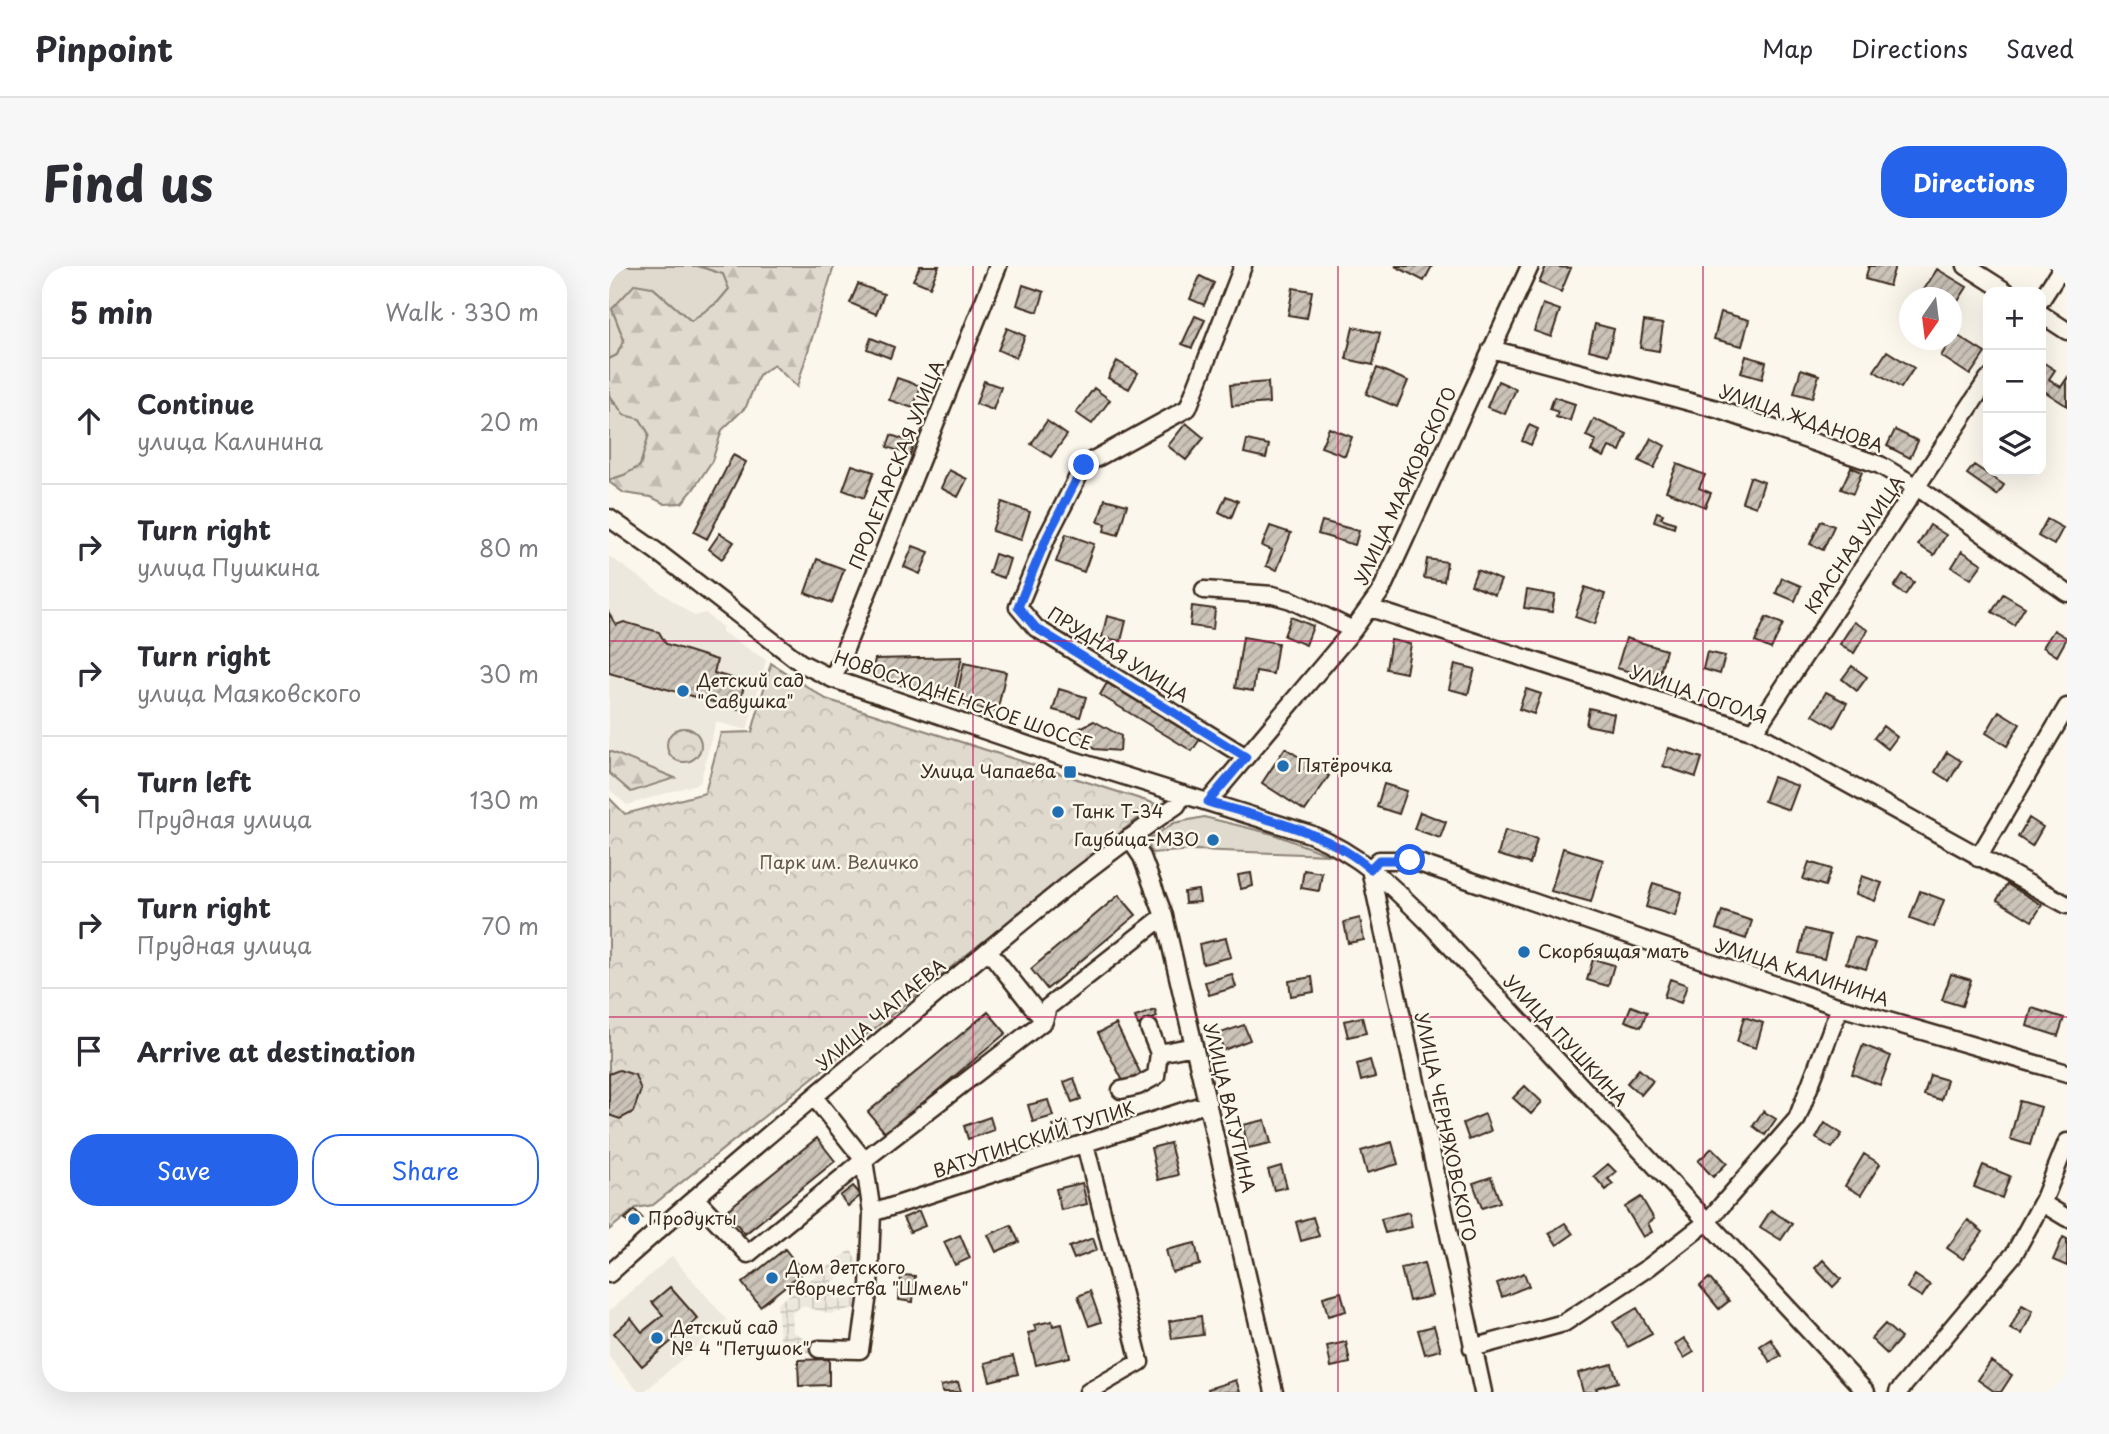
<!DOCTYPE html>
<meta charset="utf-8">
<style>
:root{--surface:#fff;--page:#f7f7f7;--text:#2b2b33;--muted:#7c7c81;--line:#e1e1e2;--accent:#2563eb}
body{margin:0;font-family:"Playpen Sans",sans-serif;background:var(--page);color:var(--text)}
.controls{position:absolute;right:21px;top:21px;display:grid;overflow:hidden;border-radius:14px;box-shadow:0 7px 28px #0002}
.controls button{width:63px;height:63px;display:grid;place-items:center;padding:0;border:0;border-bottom:2px solid var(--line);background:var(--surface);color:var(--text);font:35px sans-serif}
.compass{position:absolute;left:1290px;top:21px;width:63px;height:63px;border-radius:50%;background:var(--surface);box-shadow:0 7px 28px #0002;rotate:194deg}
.stop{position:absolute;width:21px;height:21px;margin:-16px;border:5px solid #2563eb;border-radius:50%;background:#fff}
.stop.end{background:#2563eb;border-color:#fff;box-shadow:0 2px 7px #0008}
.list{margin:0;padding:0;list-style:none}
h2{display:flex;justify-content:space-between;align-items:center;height:91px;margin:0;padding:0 28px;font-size:30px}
h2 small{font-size:23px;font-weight:400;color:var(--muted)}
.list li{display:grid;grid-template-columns:46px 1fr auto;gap:21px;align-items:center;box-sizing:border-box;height:126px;padding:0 28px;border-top:2px solid var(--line)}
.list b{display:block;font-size:26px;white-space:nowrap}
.list p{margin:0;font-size:23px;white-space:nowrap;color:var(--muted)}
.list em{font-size:23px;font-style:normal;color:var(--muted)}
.actions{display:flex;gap:14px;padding:21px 28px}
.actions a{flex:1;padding:16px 0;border:2px solid var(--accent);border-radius:28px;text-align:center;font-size:24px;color:var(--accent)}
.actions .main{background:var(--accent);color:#fff}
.icon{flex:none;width:38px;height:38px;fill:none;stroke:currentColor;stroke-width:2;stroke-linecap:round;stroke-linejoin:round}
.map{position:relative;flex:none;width:1458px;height:1126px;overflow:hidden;border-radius:28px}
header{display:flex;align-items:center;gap:42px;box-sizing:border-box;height:98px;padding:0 35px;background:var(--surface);border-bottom:2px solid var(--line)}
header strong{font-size:33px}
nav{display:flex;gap:38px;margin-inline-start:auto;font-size:24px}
.intro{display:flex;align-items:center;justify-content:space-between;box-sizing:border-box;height:168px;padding:0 42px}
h1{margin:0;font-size:49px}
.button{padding:18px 32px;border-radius:28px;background:var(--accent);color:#fff;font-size:24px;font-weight:700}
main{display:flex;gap:42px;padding:0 42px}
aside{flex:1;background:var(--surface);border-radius:28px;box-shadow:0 7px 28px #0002}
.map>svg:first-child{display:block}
.built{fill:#ede8dd}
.industrial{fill:url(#industrial-grid)}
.green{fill:#dfd9ce;stroke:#8d8276;stroke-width:2}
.forest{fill:url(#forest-firs);stroke:#8d8276;stroke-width:2}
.park{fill:url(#park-crowns);stroke:#8d8276;stroke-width:2}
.building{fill:url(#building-hatch);stroke:#3b2a1e;stroke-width:2}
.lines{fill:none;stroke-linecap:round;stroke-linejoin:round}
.minor-casing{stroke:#3b2a1e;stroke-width:21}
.minor{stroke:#fbf7ec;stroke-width:16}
.route{stroke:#2563eb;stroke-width:9}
.grid{fill:none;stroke:#c2185b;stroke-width:2;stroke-opacity:0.55}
.poi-dot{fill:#1f6fb2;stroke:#fbf7ec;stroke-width:2.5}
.labels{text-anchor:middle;stroke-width:5;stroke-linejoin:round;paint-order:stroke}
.street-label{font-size:18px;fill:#3b2a1e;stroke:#fbf7ec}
.poi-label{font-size:18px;fill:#3b2a1e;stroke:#fbf7ec;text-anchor:start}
.park-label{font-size:18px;fill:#64564a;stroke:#fbf7ec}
</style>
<header>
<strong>Pinpoint</strong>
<nav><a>Map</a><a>Directions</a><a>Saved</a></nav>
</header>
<div class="intro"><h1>Find us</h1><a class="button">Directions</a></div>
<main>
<aside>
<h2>5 min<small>Walk · 330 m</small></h2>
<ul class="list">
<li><svg class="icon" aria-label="ahead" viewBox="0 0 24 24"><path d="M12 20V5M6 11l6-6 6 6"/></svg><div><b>Continue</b><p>улица Калинина</p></div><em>20 m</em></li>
<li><svg class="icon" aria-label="right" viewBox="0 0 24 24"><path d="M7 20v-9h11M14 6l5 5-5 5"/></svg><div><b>Turn right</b><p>улица Пушкина</p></div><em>80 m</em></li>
<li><svg class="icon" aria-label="right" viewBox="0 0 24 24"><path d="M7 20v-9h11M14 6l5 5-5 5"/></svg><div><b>Turn right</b><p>улица Маяковского</p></div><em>30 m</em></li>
<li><svg class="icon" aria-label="left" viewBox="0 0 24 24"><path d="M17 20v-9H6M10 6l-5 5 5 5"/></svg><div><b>Turn left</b><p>Прудная улица</p></div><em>130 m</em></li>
<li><svg class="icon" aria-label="right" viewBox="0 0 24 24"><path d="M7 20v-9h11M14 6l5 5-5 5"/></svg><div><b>Turn right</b><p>Прудная улица</p></div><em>70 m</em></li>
<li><svg class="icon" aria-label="arrive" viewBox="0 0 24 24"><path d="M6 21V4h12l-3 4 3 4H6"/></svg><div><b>Arrive at destination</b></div></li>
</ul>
<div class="actions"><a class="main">Save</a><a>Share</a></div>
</aside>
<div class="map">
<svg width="1458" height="1126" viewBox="0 0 1458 1126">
<defs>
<pattern id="industrial-grid" width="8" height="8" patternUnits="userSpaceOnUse" patternTransform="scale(1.75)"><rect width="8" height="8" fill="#ede8dd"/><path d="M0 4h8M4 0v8" fill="none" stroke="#ccc7bd"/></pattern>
<pattern id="forest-firs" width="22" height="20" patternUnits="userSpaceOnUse" patternTransform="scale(1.75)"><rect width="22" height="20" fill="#dfd9ce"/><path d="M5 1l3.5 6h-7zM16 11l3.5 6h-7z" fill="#c0bab0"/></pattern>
<pattern id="park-crowns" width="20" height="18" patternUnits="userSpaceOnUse" patternTransform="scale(1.75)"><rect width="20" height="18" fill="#dfd9ce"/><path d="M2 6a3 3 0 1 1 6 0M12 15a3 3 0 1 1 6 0" fill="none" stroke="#c0bab0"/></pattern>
<pattern id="building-hatch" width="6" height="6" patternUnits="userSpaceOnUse" patternTransform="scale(1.75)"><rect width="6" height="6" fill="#ccc4b9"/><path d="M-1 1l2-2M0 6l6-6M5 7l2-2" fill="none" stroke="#a79f96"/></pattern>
</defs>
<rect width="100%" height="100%" fill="#fbf7ec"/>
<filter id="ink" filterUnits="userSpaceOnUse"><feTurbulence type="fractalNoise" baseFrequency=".0143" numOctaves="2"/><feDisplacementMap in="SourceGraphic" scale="14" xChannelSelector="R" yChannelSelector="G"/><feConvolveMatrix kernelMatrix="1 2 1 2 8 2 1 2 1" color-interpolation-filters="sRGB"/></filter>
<g filter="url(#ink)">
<!-- built -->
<path class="built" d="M0 290 85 350 96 347 113 361V366L157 394 138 464 107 456 91 517 18 539 0 523Z
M63 990 118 1054 35 1126H30L0 1091V1045Z"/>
<!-- industrial -->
<path class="industrial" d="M242 984 249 997 222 1017 228 1034 248 1028V1041L222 1048 193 1040 183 1047 184 1066 205 1077 201 1088 171 1073 168 1038Z"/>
<!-- green -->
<path class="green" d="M0 0H89L114 8 120 23 109 36 82 55 43 21 15 32 3 43 15 74 8 89 0 93Z
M0 128 4 137 31 153 40 168 31 200 15 209 0 214Z
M595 551 664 568 720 589 587 584 542 587 539 574 565 557Z"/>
<!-- forest -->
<path class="forest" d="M89 0H225L188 121 165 99 150 109 137 141 113 164 103 195 84 224 73 237 56 238 42 231 15 227 0 216V214L15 209 31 200 40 168 31 153 15 149 0 128V93L8 89 15 74 3 43 26 18 43 21 82 55 109 36 120 23 114 8Z
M0 485 66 512 22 526 0 507Z"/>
<!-- park -->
<path class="park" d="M162 397 217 433 547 538 44 939 27 942 0 964V532L16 548 96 527 112 467 143 466Z
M58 479a17 17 0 1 1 34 0a17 17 0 1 1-34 0Z"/>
<!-- building -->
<path class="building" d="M311 0H330L321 21 304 14Z
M786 0H823L815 15Z
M937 0 962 2 952 26 930 17Z
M1260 0H1286L1280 20 1256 13Z
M1328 3 1358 21 1342 46V32L1311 30Z
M591 10 605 17 595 39 581 33Z
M249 18 275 28 267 48 241 37Z
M414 19 435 26 429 46 408 39Z
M684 22 703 25 698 52 679 49Z
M934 38 951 44 942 71 925 65Z
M1112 46 1140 54 1133 80 1105 73Z
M586 50 596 54 583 82 573 78Z
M1035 55 1054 58 1050 85 1031 82Z
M986 58 1005 63 999 89 980 84Z
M744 61 771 67 764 99 737 93Z
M398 62 416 70 407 92 389 84Z
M1346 68 1376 87 1361 109 1332 90Z
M262 72 285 81 281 92 258 83Z
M1278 85 1305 102 1292 122 1265 105Z
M1137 90 1157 96 1153 113 1132 107Z
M508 95 529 107 520 123 499 112Z
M1432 95 1446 104 1440 113 1452 121 1458 112V140L1432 123Z
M768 102 799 115 788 141 757 128Z
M1192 103 1210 109 1203 132 1185 127Z
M288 112 312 120 304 142 280 134Z
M375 115 392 121 384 144 367 138Z
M889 115 907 123 896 148 878 141Z
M659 116 660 137 623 140 621 119Z
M485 122 501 134 483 158 467 147Z
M945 131 966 138 961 155 947 151 949 146 941 143Z
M985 153 1018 168 1011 185 1000 181 995 191 982 185 987 174 977 170Z
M438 155 458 169 442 191 422 178Z
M577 157 595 172 577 194 559 180Z
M920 159 929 163 922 179 913 175Z
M720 162 743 171 736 190 712 181Z
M1286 164 1309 175 1301 192 1278 180Z
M282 169 305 177 301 189 278 181Z
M1042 172 1056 180 1045 202 1030 195Z
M638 174 660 179 657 192 635 187Z
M124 189 137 196 98 273 85 266Z
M1068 198 1096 209 1090 222 1102 227 1096 241 1057 225Z
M243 199 265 206 255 232 234 224Z
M1365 199 1395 219 1388 229 1358 208Z
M1242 201 1253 206 1244 228 1232 223Z
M340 204 358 213 349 231 332 222Z
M1141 211 1155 216 1147 241 1133 236Z
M617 230 629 235 622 252 610 246Z
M496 233 518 239 509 269 495 265 497 258 489 256Z
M393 236 421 246 412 274 383 265Z
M1048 246 1054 248 1052 252 1066 257 1065 262 1045 255Z
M1438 253 1454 262 1445 279 1429 270Z
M713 255 750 265 746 279 709 268Z
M1212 255 1225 260 1214 284 1201 278Z
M1321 259 1337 269 1325 289 1309 279Z
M661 260 682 267 668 304 657 300 663 284 653 280Z
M111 267 125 276 113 293 100 283Z
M457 268 485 278 475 306 447 296Z
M304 280 320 286 311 308 295 301Z
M1353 285 1373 298 1362 313 1343 301Z
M386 288 401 293 395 312 380 307Z
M208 293 235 303 223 337 196 327Z
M818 293 838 296 835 315 815 312Z
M868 304 892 314 886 329 862 319Z
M1294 308 1305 316 1296 329 1285 321Z
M1173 312 1192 320 1186 335 1167 327Z
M976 321 996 328 986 358 966 351Z
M918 324 946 329 943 346 915 342Z
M1394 328 1416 341 1405 359 1383 346Z
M583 340 606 343 604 363 581 360Z
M0 347 7 359 15 356 50 366 57 378 108 394 105 407 136 416 129 443 0 407Z
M498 350 517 355 512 375 493 371Z
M682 351 704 360 697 379 675 370Z
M1157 351 1174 358 1162 383 1146 376Z
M1245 356 1259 364 1245 387 1231 378Z
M1445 364 1458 372 1448 390 1434 381Z
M634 371 669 377 664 408 647 405 644 425 626 422Z
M1017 372 1057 384 1049 414 1008 402Z
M782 374 802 378 797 407 777 403Z
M1098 386 1116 390 1111 408 1094 403Z
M353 391 343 435 262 410 266 393Z
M355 397 397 406 388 446 346 437Z
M846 398 866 403 859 428 840 423Z
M1243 400 1258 411 1248 425 1233 413Z
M498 417 591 473 583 485 491 429Z
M450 423 477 431 471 451 444 444Z
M917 423 932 428 925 448 910 443Z
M1217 426 1238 437 1225 461 1204 449Z
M980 442 1005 448 1002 464 977 459Z
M1390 445 1411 458 1398 480 1377 467Z
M485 455 512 470 511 485 485 483 467 464Z
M1274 460 1288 471 1279 483 1265 472Z
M676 482 720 510 696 545 653 517Z
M1060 482 1093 492 1087 511 1054 500Z
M1338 486 1352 495 1340 515 1326 506Z
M1164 511 1189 520 1180 544 1155 535Z
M775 518 798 525 790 548 768 541Z
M811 546 837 556 831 572 805 563Z
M1420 552 1434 561 1423 580 1409 571Z
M896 564 928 573 921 598 889 589Z
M954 582 994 594 982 636 942 625Z
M1200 596 1222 603 1216 620 1194 613Z
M695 604 713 607 710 625 692 622Z
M642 607 644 620 632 623 629 609Z
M1253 610 1273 617 1266 635 1247 628Z
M1044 617 1073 626 1066 650 1037 641Z
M1398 618 1433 639 1423 655 1388 634Z
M589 624 591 636 576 637 575 626Z
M1311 625 1335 634 1325 661 1301 652Z
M510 629 527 649 438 723 422 703Z
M1113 645 1143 655 1137 673 1107 663Z
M751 652 755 674 739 677 735 656Z
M1196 663 1221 669 1215 693 1190 687Z
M1246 671 1266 677 1257 703 1237 697Z
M617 672 622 691 594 698 590 678Z
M984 693 1005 699 999 720 978 714Z
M623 708 627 721 600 729 596 716Z
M1342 708 1362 714 1353 740 1333 734Z
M703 711 705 726 682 730 680 715Z
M1061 713 1078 719 1072 737 1055 731Z
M1022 740 1038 746 1032 761 1016 755Z
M1423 742 1455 752 1449 770 1418 760Z
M546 744 548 751 529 759 526 751Z
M379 746 397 767 277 868 259 846Z
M753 751 757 767 739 771 735 755Z
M1135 751 1154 757 1147 782 1128 776Z
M507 758 532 808 515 817 489 767Z
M635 759 641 774 615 784 609 768Z
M1254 779 1282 790 1271 819 1243 808Z
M761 794 766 811 752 815 748 798Z
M1030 803 1044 815 1032 829 1018 817Z
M10 804 26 809 32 824 24 846 11 853 0 849V808Z
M1321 809 1338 814 1332 834 1315 829Z
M465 812 472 833 463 836 455 816Z
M916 820 933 836 922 848 904 832Z
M439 834 444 850 424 856 419 839Z
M1411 835 1432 841 1421 879 1401 873Z
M1154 845 1167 853 1156 869 1144 860Z
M876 848 882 865 860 874 854 857Z
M381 851 385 864 359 873 355 860Z
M656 854 662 877 639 882 634 859Z
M458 856 461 870 447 873 444 859Z
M1216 857 1233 868 1223 882 1207 872Z
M208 872 226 895 136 968 117 945Z
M783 876 789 898 758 907 752 885Z
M561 877 569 909 549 914 542 882Z
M1103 882 1118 897 1104 911 1089 895Z
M1255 888 1271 898 1252 929 1236 920Z
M999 898 1007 906 999 913 1004 918 997 924 985 910Z
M1374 899 1401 910 1393 932 1365 921Z
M672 900 678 921 665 924 659 904Z
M882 911 891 936 873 942 864 917Z
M473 917 478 938 452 944 447 923Z
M244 920 252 929 239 940 231 930Z
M1032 931 1045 953 1039 957 1043 966 1034 971 1016 941Z
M26 944 33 952 22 961 16 953Z
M1162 944 1183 958 1172 974 1151 961Z
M310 945 316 960 301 966 294 952Z
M800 946 803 961 776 967 772 953Z
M704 951 710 970 692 975 687 956Z
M1359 954 1374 966 1354 993 1338 982Z
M956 957 964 968 948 979 940 967Z
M402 959 410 976 387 986 379 969Z
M351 969 361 992 346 999 335 976Z
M1454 971 1458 973V1000L1444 994Z
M484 972 488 984 465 993 460 981Z
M586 977 591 999 563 1006 557 984Z
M176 983 194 1006 151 1040 133 1017Z
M1214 994 1232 1013 1224 1021 1206 1002Z
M815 997 823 1030 800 1035 792 1002Z
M915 1007 920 1020 893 1031 888 1017Z
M292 1009 306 1010 304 1036 290 1034Z
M1306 1009 1321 1019 1313 1031 1298 1022Z
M1100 1012 1120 1035 1110 1043 1091 1020Z
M61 1021 89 1053 33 1100 5 1067 22 1052 33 1066 54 1049 43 1036Z
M481 1025 492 1056 480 1060 469 1030Z
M732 1026 737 1045 719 1050 714 1031Z
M1413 1039 1424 1045 1413 1068 1401 1063Z
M1028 1042 1043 1068 1019 1081 1004 1056Z
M592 1050 594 1069 563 1073 560 1055Z
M443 1055 444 1060 453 1058 461 1091 427 1099 419 1067 427 1065 425 1059Z
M1276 1058 1292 1072 1278 1088 1262 1073Z
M825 1060 832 1084 816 1088 809 1064Z
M1075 1072 1085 1086 1075 1092 1066 1078Z
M1162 1073 1172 1090 1161 1096 1151 1080Z
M737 1076 741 1097 722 1101 718 1080Z
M404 1090 409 1108 381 1115 376 1097Z
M220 1093V1119L190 1120 189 1094Z
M1382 1095 1403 1109 1392 1126H1386L1369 1114Z
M1003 1098 1009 1116 987 1122 989 1126H974L969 1107Z
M627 1114 631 1126H600L599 1123Z
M349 1116 352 1126H333L332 1120Z"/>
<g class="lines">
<defs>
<path id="minor" d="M634 0 579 142 475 199 438 271 409 341 427 362 637 491
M1357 0 1398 26
M1432 34 1454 0
M1432 48 1458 65
M882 83 1111 144 1271 199 1308 221 1458 327
M0 252 47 285 192 397 224 413 448 489 701 568C750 588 781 618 818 655L1257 1126
M595 324 664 329 682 334 744 364
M761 342 1145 466 1458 639
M224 413 389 0
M1145 466 1379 113
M599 536 744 364 772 325 921 0
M520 572 533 591 555 650 665 1126
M1369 592 1458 441
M379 684 435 755
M540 762 550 787
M512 824 529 820 547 810 550 787 585 780
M205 831 255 894 263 947 260 1021 251 1084 210 1083
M476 878 531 1096 479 1126
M86 932 139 988 255 894 435 755 439 741 555 650
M1433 937 1458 952
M263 947 599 837
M0 1008C100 918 203 832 306 746 391 674 476 601 568 539L574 528
M863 1082 955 1057 1040 1001 1098 956 1188 853 1231 741
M874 1126 761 603 770 594H801L1231 741 1458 807
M1289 1126 1405 988 1435 933 1458 876"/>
</defs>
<!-- minor casing -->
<use href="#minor" class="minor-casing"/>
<!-- minor -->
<use href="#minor" class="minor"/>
</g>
</g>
<g class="lines" filter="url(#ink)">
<!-- route -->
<path class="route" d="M475 199 438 271 409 341 427 362 637 491 599 536C654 553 717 564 761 603L770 594H801"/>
</g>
<!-- grid -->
<path class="grid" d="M364 0V1126M729 0V1126M1094 0V1126M0 375H1458M0 751H1458"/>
<!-- markers -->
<g class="poi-dot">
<circle cx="74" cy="425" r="7"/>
<circle cx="674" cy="500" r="7"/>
<rect x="454" y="499" width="14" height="14" rx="3.5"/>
<circle cx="449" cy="546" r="7"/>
<circle cx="604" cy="574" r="7"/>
<circle cx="915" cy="686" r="7"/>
<circle cx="25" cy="953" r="7"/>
<circle cx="163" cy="1012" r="7"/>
<circle cx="48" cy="1072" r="7"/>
</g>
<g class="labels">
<!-- street labels -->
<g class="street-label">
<text transform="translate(1192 153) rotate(19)" y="6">УЛИЦА ЖДАНОВА</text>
<text transform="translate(288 199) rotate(-68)" y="6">ПРОЛЕТАРСКАЯ УЛИЦА</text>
<text transform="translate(797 220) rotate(-65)" y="6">УЛИЦА МАЯКОВСКОГО</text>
<text transform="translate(1246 279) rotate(-56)" y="6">КРАСНАЯ УЛИЦА</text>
<text transform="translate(509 389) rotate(32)" y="6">ПРУДНАЯ УЛИЦА</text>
<text transform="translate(1089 429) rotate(19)" y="6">УЛИЦА ГОГОЛЯ</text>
<text transform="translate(354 435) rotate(19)" y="6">НОВОСХОДНЕНСКОЕ ШОССЕ</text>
<text transform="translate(1193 707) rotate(18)" y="6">УЛИЦА КАЛИНИНА</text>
<text transform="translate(272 749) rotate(-40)" y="6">УЛИЦА ЧАПАЕВА</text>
<text transform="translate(956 775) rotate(47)" y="6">УЛИЦА ПУШКИНА</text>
<text transform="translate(620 842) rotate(77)" y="6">УЛИЦА ВАТУТИНА</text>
<text transform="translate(836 861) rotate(78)" y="6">УЛИЦА ЧЕРНЯХОВСКОГО</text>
<text transform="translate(425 874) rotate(-18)" y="6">ВАТУТИНСКИЙ ТУПИК</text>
</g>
<!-- poi labels -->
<g class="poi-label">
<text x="88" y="421">Детский сад<tspan x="88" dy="21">"Савушка"</tspan></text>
<text x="688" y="506">Пятёрочка</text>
<text x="447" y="512" text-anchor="end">Улица Чапаева</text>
<text x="463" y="552">Танк Т-34</text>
<text x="590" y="580" text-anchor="end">Гаубица-МЗО</text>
<text x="929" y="692">Скорбящая мать</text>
<text x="39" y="959">Продукты</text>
<text x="177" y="1008">Дом детского<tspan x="177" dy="21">творчества "Шмель"</tspan></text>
<text x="62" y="1068">Детский сад<tspan x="62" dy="21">№ 4 "Петушок"</tspan></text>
</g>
<!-- park labels -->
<g class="park-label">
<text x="230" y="603">Парк им. Величко</text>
</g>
</g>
</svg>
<div class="controls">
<button>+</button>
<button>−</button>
<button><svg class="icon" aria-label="layers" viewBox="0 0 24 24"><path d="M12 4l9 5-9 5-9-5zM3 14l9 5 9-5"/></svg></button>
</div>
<svg class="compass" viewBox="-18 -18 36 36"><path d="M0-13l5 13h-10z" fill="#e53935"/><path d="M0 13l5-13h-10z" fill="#7c7c81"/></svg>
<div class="stop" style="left:801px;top:594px"></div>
<div class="stop end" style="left:475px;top:199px"></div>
</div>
</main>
